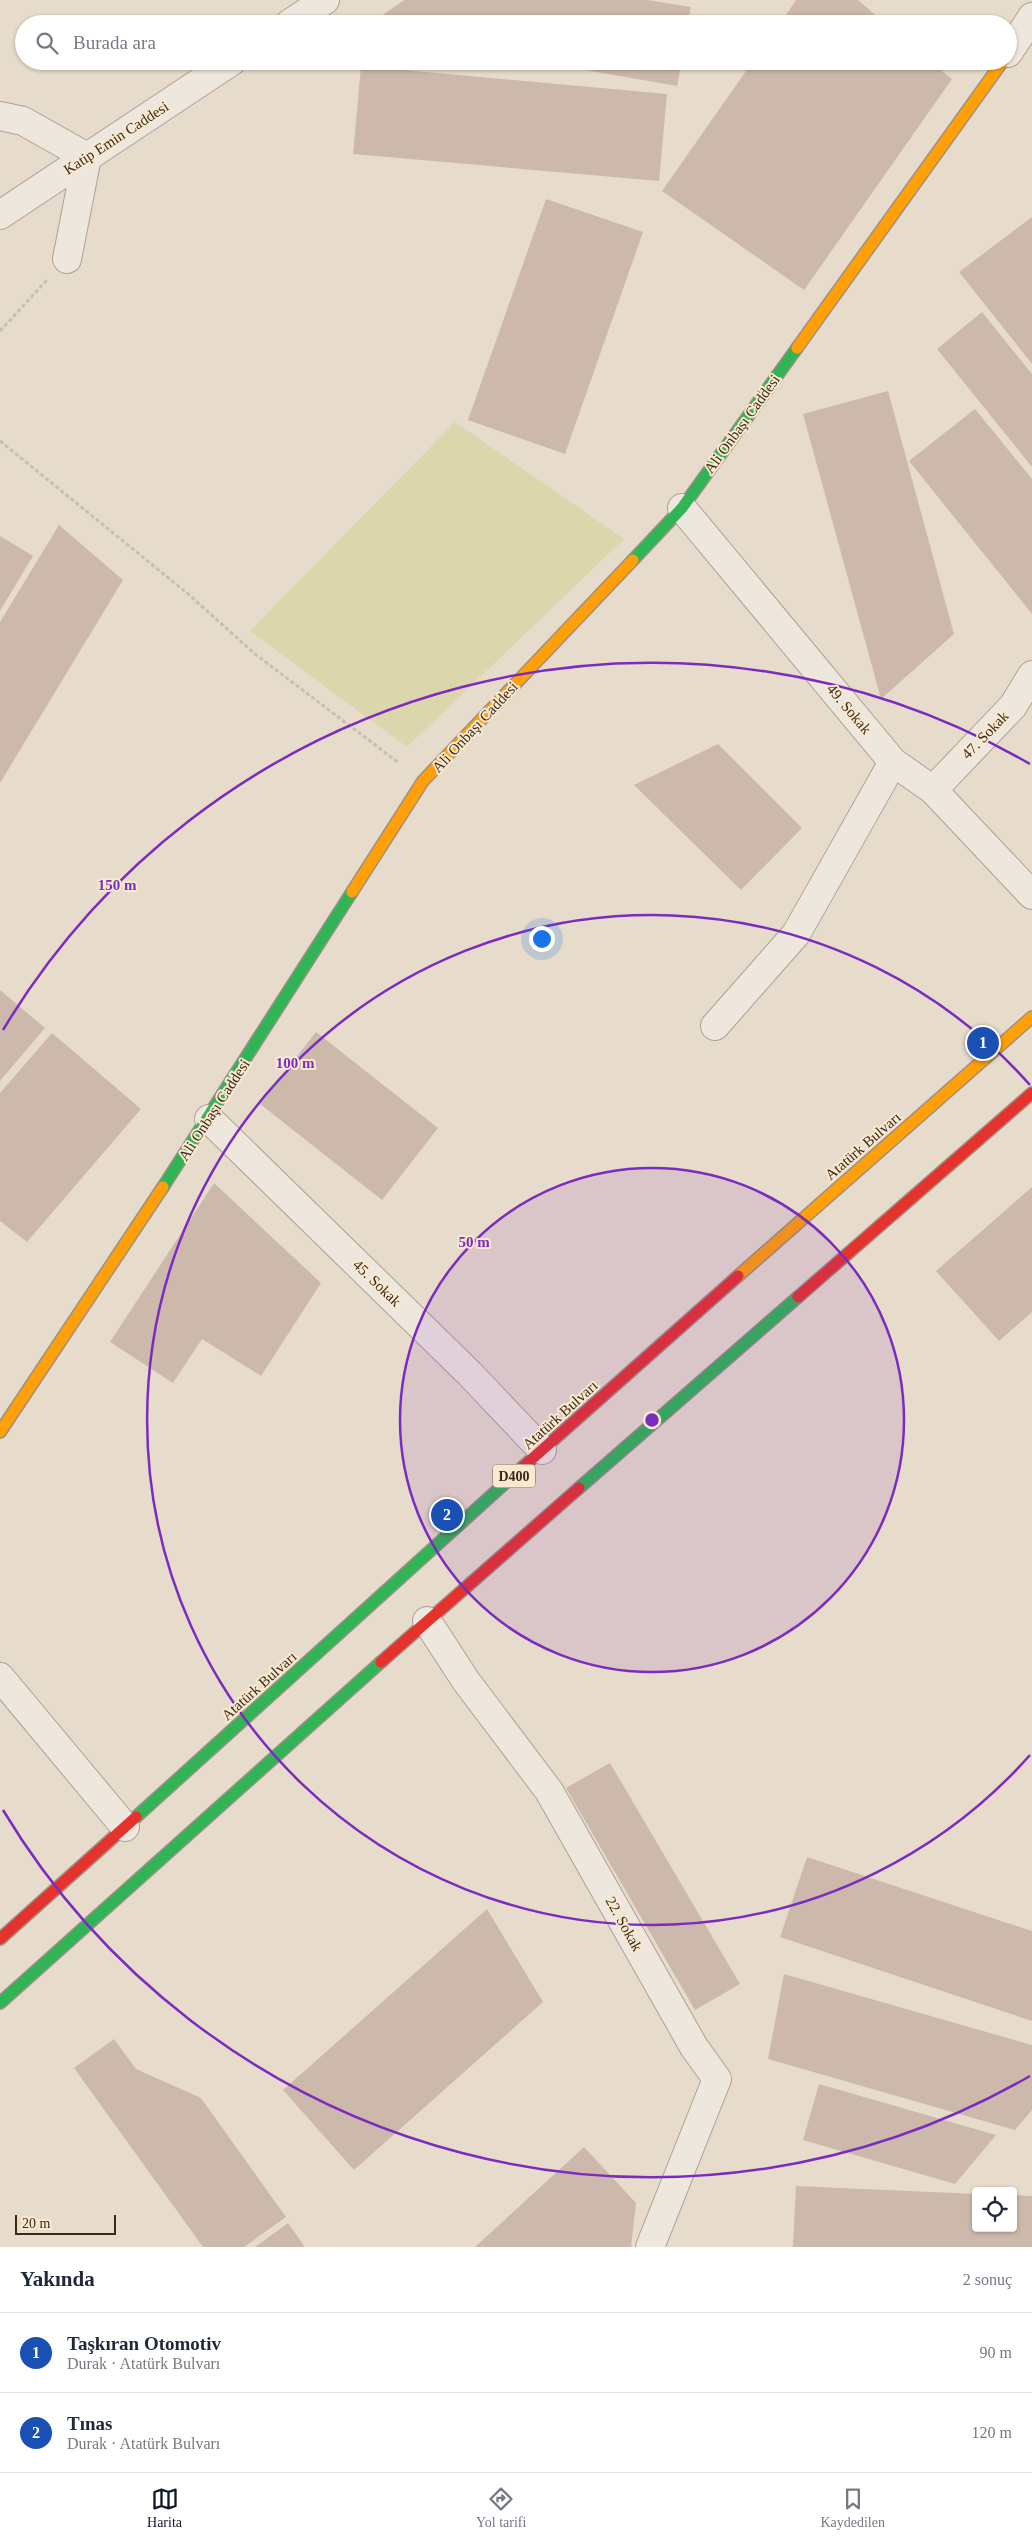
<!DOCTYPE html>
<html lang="tr">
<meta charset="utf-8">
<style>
:root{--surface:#fff;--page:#f6f6f7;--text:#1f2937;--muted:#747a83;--line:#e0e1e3;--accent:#111827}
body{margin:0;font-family:Georgia,serif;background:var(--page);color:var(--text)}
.controls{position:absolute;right:15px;bottom:15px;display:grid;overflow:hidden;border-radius:5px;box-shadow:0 1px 4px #0004}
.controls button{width:45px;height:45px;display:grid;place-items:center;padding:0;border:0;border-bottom:1px solid var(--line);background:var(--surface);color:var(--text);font:25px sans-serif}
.scale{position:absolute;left:15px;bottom:12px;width:101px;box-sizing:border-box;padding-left:5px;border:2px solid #3c281b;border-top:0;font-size:14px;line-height:18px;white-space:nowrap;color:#3c281b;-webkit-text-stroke:4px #f9e9cf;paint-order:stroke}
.you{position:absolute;left:541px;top:938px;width:18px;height:18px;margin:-12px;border:4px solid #fff;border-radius:50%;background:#1a73e8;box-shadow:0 0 0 8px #1a73e833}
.badge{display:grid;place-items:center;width:32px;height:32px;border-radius:50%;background:var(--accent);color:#fff;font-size:16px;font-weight:700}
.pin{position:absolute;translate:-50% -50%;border:2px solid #fff;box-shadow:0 1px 5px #0006}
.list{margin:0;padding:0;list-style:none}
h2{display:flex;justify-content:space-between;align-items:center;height:65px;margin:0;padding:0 20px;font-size:21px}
h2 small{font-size:16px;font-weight:400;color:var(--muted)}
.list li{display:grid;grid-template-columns:32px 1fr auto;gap:15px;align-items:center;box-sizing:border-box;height:80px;padding:0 20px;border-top:1px solid var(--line)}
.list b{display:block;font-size:19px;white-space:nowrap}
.list p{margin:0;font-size:16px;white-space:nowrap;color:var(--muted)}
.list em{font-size:16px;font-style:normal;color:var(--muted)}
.icon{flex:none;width:28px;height:28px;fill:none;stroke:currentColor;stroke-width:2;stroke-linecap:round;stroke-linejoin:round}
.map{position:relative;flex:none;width:1032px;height:2247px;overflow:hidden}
.search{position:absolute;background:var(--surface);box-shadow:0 1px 4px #0004;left:15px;right:15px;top:15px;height:55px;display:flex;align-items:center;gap:12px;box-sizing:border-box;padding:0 18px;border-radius:28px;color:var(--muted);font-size:19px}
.sheet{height:225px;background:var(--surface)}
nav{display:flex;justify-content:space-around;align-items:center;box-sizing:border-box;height:70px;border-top:1px solid var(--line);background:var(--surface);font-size:14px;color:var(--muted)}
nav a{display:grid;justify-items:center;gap:2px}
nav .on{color:var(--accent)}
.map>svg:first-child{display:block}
.green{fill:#dbd6ab}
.building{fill:#ccb9ab}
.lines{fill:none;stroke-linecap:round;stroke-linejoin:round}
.street-casing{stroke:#aca195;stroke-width:30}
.fast-casing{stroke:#9c9084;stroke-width:14}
.slow-casing{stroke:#9c9084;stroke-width:14}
.jam-casing{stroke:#9c9084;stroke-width:14}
.path{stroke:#c7beb5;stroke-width:3;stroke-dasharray:4 2.5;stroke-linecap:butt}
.street{stroke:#eee7de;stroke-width:28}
.fast{stroke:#30b455;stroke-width:11}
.slow{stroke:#ff9f0a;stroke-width:11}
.jam{stroke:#e5322d;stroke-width:11}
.ring{fill:none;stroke:#7b2cbf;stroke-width:2.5}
.labels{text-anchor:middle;stroke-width:4;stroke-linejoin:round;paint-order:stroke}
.shield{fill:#f9e9cf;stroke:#756251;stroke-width:1}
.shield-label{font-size:14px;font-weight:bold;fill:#3c281b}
.street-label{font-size:15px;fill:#3c281b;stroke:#f9e9cf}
.centre{fill:#7b2cbf;stroke:#f9e9cf;stroke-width:2.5}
.ring-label{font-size:15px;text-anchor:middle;font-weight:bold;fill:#7b2cbf;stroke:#f9e9cf;stroke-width:4;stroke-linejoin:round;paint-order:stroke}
</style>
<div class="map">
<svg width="1032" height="2247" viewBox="0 0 1032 2247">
<rect width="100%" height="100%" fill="#e7dccb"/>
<!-- green -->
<path class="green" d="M455 422 624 539 407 747 250 631Z"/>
<!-- building -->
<path class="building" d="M404 0H647L691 7 688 24H370Z
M796 0H858L886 24H780Z
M533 61H682L677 86Z
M753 61H930L952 79 804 290 662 191Z
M361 66 667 94 659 181 353 154Z
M546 199 643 232 565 454 468 420Z
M1032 217V364L959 272Z
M982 312 1032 374V467L937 349Z
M888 391 954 634 881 699 803 414Z
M975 409 1032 479V614L909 461Z
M59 525 123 580 0 783V622Z
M0 536 33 556 0 611Z
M718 744 802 828 741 890 634 785Z
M0 990 45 1028 0 1081Z
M316 1032 438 1128 382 1200 260 1104Z
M52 1033 141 1109 27 1242 0 1221V1093Z
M214 1183 321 1283 261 1376 202 1339 173 1383 110 1342Z
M1032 1187V1312L999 1341 936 1271Z
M610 1763 740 1984 695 2010 566 1788Z
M807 1857 1032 1931V2021L780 1937Z
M487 1909 543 2002 354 2170 283 2090Z
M784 1974 1032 2045V2110L1015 2130 768 2059Z
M114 2039 136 2069 201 2098 286 2217 244 2247H203L74 2068Z
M819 2084 996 2135 955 2184 803 2140Z
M584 2147 636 2203 631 2247H475Z
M796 2186 976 2194V2228H1013V2195L1032 2196V2247H793Z
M288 2223 305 2247H255Z"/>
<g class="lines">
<defs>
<path id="street" d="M289 24 325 0
M1008 53 1032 17
M0 116 23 121 87 157 67 259
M0 215 232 61
M682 508 893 762 933 790 1032 895
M933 790 1013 706 1032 675
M715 1026 796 934 893 762
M209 1119 470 1374 542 1450
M427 1621 466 1681 549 1791 694 2047 717 2079 650 2247
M0 1677 125 1827"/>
<path id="fast" d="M633 560 682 508 797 348
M163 1187 352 892
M579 1488 798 1297
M136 1817 524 1466
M0 2003 381 1662"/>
<path id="slow" d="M797 348 1003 61
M352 892 423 781 633 560
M738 1276 1032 1017
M0 1432 163 1187"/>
<path id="jam" d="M798 1297 1032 1093
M524 1466 738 1276
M381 1662 579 1488
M0 1939 136 1817"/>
</defs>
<!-- street casing -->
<use href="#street" class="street-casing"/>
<!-- fast casing -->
<use href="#fast" class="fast-casing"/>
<!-- slow casing -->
<use href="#slow" class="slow-casing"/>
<!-- jam casing -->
<use href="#jam" class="jam-casing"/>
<!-- path -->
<path class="path" d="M0 331 47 280
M0 441 187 593 255 654 399 763"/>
<!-- street -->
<use href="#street" class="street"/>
<!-- fast -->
<use href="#fast" class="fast"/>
<!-- slow -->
<use href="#slow" class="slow"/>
<!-- jam -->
<use href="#jam" class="jam"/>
</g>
<!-- distance rings -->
<circle cx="652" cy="1420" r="252" fill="#7b2cbf" fill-opacity=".12"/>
<g class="ring">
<circle cx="652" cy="1420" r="252"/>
<path d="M1030 1755A505 505 0 1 1 1030 1085"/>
<path d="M1030 2076A757 757 0 0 1 3 1810M3 1030A757 757 0 0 1 1030 764"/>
</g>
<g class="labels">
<!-- shield labels -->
<rect class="shield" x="493" y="1464.5" width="42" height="23" rx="4"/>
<g class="shield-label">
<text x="514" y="1481">D400</text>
</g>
<!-- street labels -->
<g class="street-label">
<text transform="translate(116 138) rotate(-33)" y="5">Katip Emin Caddesi</text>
<text transform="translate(742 424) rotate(-54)" y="5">Ali Onbaşı Caddesi</text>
<text transform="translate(849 709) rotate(50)" y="5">49. Sokak</text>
<text transform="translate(475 727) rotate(-47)" y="5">Ali Onbaşı Caddesi</text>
<text transform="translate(985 735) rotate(-46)" y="5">47. Sokak</text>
<text transform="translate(214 1110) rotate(-57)" y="5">Ali Onbaşı Caddesi</text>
<text transform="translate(863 1146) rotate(-41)" y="5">Atatürk Bulvarı</text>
<text transform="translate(377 1283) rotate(44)" y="5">45. Sokak</text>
<text transform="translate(560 1415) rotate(-42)" y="5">Atatürk Bulvarı</text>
<text transform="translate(259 1686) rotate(-42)" y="5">Atatürk Bulvarı</text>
<text transform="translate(624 1924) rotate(61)" y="5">22. Sokak</text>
</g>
</g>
<circle cx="652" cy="1420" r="8" class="centre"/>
<g class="ring-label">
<text x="117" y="890">150 m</text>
<text x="295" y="1068">100 m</text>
<text x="474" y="1247">50 m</text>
</g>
</svg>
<div class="controls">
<button><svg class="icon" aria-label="locate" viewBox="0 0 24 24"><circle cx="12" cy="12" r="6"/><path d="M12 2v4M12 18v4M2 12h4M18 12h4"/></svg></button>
</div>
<div class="scale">20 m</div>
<div class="you"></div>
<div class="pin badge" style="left:983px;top:1043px;background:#1a4fb4">1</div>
<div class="pin badge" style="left:447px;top:1515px;background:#1a4fb4">2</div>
<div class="search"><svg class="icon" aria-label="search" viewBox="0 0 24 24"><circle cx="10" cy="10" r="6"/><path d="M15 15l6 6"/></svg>Burada ara</div>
</div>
<section class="sheet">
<h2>Yakında<small>2 sonuç</small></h2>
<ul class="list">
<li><span class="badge" style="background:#1a4fb4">1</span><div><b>Taşkıran Otomotiv</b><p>Durak · Atatürk Bulvarı</p></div><em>90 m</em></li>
<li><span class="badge" style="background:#1a4fb4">2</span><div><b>Tınas</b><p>Durak · Atatürk Bulvarı</p></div><em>120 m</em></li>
</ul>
</section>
<nav>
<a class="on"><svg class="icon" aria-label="map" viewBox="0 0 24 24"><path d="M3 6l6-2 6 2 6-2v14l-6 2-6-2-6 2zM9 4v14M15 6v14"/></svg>Harita</a>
<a><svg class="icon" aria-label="directions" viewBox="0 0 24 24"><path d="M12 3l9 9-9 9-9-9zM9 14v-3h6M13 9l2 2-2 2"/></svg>Yol tarifi</a>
<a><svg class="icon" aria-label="saved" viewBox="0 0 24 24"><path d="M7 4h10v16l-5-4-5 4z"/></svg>Kaydedilen</a>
</nav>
